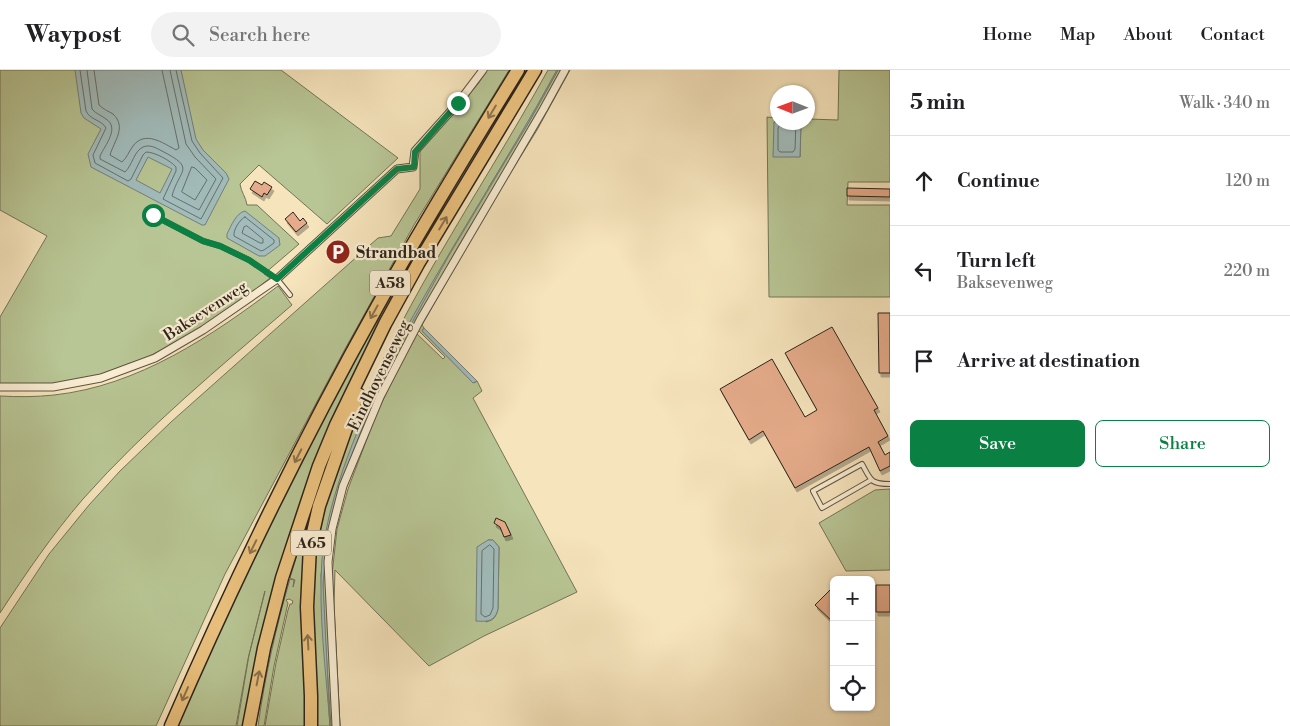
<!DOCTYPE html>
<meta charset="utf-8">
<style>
:root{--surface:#fff;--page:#f2f2f2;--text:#202124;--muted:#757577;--line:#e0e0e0;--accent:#0b8043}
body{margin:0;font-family:"Libre Bodoni",serif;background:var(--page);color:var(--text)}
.controls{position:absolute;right:15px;bottom:15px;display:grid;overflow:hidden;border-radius:8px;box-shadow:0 1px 4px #0004}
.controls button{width:45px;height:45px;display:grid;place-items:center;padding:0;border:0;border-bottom:1px solid var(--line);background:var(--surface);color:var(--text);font:25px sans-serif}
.compass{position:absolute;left:770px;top:15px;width:45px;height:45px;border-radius:50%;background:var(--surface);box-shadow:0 1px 4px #0004;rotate:271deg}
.stop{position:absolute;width:15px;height:15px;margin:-11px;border:4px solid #0b8043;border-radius:50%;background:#fff}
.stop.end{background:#0b8043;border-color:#fff;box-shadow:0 1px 5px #0008}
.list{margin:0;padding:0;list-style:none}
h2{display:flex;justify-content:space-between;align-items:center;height:65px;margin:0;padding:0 20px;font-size:21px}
h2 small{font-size:16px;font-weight:400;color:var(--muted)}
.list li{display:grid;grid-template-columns:32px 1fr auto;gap:15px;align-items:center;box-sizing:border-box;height:90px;padding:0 20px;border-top:1px solid var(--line)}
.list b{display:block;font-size:19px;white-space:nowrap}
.list p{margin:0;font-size:16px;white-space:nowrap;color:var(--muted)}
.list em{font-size:16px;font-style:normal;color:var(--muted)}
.actions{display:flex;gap:10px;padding:15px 20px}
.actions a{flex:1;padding:11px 0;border:1px solid var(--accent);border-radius:8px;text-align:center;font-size:18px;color:var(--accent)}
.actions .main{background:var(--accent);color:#fff}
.icon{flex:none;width:28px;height:28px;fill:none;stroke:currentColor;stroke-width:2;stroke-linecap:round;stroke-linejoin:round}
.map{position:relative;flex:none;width:890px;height:656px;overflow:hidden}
header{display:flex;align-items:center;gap:30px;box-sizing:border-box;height:70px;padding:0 25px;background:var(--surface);border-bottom:1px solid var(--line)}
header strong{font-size:24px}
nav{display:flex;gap:28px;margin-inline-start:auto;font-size:18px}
.search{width:350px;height:45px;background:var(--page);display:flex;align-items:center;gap:12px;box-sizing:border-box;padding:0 18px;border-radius:28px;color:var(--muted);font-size:19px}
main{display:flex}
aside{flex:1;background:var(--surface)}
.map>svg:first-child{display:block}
.green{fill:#b8c594;stroke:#727457;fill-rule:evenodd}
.water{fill:#a1bcbb;stroke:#737f7b;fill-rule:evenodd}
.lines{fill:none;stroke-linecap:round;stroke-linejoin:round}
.shore{stroke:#67706a;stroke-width:1}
.building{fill:#e5ab8a;stroke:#2d231a;filter:url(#shadow)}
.service-casing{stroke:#5f5342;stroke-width:6}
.minor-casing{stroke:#5f5342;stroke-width:9}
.motorway-casing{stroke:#2d231a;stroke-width:15}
.service{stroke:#f9edd3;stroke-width:4}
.minor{stroke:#f9edd3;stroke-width:7}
.motorway{stroke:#ebc27e;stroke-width:12}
.oneway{stroke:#8c724c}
.route{stroke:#0b8043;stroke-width:6}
.labels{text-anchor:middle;stroke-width:4.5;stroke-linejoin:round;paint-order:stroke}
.shield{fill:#f9edd3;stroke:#6a6052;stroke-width:1}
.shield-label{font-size:15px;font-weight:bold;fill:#2d231a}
.poi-label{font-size:16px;font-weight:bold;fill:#2d231a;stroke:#f9edd3;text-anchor:start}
.street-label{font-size:16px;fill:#2d231a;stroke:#f9edd3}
</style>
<header>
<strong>Waypost</strong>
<div class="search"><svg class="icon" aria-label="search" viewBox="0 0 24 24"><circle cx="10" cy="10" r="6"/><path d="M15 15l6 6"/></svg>Search here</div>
<nav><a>Home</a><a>Map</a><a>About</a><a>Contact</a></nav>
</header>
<main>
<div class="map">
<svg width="890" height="656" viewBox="0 0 890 656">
<defs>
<filter id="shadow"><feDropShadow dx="2" dy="4" stdDeviation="0" flood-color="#0004"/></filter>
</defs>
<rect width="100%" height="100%" fill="#f6e4bc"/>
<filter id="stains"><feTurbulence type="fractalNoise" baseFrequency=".004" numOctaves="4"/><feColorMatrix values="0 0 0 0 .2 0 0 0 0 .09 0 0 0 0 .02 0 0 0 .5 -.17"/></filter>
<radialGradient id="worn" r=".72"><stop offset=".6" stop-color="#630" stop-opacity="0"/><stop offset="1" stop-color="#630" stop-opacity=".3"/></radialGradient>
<!-- green -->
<path class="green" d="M0 0H281L398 88 327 154 259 95 240 114C241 122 246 127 247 135H257L299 174 264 204 270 208C207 258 135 305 53 315 36 317 17 315 0 316V247L47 166 0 140Z
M487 0H509L414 155 345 279 225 504 156 656H0V558L49 484 89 435 120 401 171 352 378 168 391 166 420 119V79L478 14Z
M525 0H529L418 183 307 412 276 510 244 656H237L249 585 265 521 248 589 236 656H176C212 577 247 498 286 420 358 276 440 137 525 0Z
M548 0H557L528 53 489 117 529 52 558 0H562L530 57 459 175 412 260 348 408 330 477 336 656H331C329 621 326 585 324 550 323 527 322 504 325 482 332 419 364 349 391 292H389L341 408 326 463 321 505 322 536 330 656H317C316 626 315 595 314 565 313 536 312 507 316 478 321 445 332 415 343 384 392 246 478 127 548 0Z
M567 0H570L537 60 490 136 422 255 424 258 422 261 474 313 477 311 482 321 473 328 577 522 484 566 429 596 335 500 334 535 340 656 332 505 337 459 348 419 376 345 415 262 443 289 445 287 417 259ZM488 470H493L499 477 498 539C496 547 494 550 486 552Z
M839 0H890V112H848L847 135H890V227H769L767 47 777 48V52H774L800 87 801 53 808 52V49L838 50Z
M278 216 292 235C220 297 146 358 83 429 52 465 26 503 0 543V326C18 327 36 327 54 325 138 316 212 266 278 216Z
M890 419V500L846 501 819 453 875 420Z
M319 420 314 441 308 656H265L276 593 288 540 290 534H292L293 531 289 529 286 530 288 533 274 596 264 656H258C265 606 276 557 290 509L294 510 293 517 295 510 290 508 308 448Z"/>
<!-- water -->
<path class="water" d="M75 0H181L196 69 203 80 226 103 229 109 205 155H202L91 97 88 84 101 59 84 48 81 43ZM148 87 172 99 160 123 136 110Z
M557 0H558L529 52 448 187 396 282 394 281C445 185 505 95 557 0Z
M774 52 801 53 800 87H773Z
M245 141 279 168 280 175 265 186H259L227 168V164C231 156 236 143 245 141Z
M424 258 477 311 473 313 422 261Z
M389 291 391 292 378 318 344 405 327 469 323 514 330 656C326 601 318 544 322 489 327 427 362 347 389 291Z
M488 470H493L499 477 498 539C495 551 488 552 476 551L477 477Z"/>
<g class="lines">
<!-- shore -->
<path class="shore" d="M80 0 86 41C90 50 102 50 106 58L93 85 95 93 128 111 131 109 143 85 146 82C155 82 171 91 176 97V101L163 129 201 149 223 108 200 83 192 71 176 0
M87 0 92 39C96 44 101 45 106 49 120 58 105 75 100 86V89L125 102C132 96 134 81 143 77 150 74 156 78 162 81 197 99 179 99 172 126L199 140 216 109 195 87 186 74 170 0
M94 0 99 35C103 39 108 41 113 44 127 57 114 71 110 85L122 92C127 88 129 81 133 76 145 60 163 73 176 80L179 78 162 0
M782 52 778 58V80L780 82H793L795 79 796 52
M192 97 195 98 207 110 195 130 182 122Z
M245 147 274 170V173L264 180 261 181 234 166C233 160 240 149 245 147Z
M247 156 263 169V173H260L242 163 244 157Z
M490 475 494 479 493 538 490 545 485 547 481 544 482 481Z"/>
</g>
<!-- building -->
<path class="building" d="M255 111 262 115 264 112 272 117 267 125 264 123 262 127 250 119Z
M847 118 890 119V127L847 126Z
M293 142 300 151 303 148 307 153 296 162 285 149Z
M878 243H890V303H879Z
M832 257 878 338 874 340 888 366 878 372 885 385 890 382V396L880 401 869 377 795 418 763 361 749 370 720 319 772 289 805 347 817 340 785 283Z
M496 448 505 452 511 465 504 467 500 457 494 453Z
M876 515H890V542H876Z
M834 516V553L815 535Z"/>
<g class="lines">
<defs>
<path id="service" d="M153 145 203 171 220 176 249 190 277 209 290 225
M871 410 822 438 813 421 862 394C871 410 870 414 890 414"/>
<path id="minor" d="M0 317H53L101 308 155 288 203 260 277 209 397 99 413 97 415 81 458 33 483 0
M336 656 328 492 332 459 343 416 380 327 420 250 543 40 565 0"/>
<path id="motorway" d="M171 656C233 513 301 373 377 237 422 156 470 78 518 0
M249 656 264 578 282 508 319 396 336 355 385 254 418 194 535 0
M311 656V626L307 537 310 476 319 436 358 324"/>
</defs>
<!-- service casing -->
<use href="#service" class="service-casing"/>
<!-- minor casing -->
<use href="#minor" class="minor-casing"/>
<!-- motorway casing -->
<use href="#motorway" class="motorway-casing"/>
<!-- service -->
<use href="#service" class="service"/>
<!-- minor -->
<use href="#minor" class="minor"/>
<!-- motorway -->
<use href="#motorway" class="motorway"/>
</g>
<!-- one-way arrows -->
<defs><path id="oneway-shaft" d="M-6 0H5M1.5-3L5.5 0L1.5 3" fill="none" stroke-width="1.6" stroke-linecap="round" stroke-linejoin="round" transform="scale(1.25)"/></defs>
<g class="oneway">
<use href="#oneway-shaft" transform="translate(492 42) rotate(121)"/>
<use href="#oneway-shaft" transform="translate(443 153) rotate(-59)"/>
<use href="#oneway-shaft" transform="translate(374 242) rotate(119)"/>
<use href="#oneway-shaft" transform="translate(298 386) rotate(117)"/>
<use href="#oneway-shaft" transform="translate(253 477) rotate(116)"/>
<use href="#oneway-shaft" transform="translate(308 572) rotate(-93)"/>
<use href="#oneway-shaft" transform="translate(258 608) rotate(-79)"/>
<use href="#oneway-shaft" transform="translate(185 624) rotate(114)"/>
</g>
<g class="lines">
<!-- route -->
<path class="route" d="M153 145 203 171 220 176 249 190 277 209 397 99 414 97 415 82 458 33"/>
</g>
<!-- icons -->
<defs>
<symbol id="parking-disc" viewBox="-11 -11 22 22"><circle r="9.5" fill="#8f2418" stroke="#f9edd3"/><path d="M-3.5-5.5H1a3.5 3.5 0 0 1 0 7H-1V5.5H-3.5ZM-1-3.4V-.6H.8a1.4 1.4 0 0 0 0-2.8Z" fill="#fff"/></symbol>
</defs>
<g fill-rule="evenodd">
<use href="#parking-disc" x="324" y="168" width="28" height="28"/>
</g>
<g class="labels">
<!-- shield labels -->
<g class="shield">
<rect x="370" y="200.5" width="40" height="25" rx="4"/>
<rect x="291" y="460.5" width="40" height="25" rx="4"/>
</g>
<g class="shield-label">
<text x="390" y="218">A58</text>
<text x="311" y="478">A65</text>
</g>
<!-- poi labels -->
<g class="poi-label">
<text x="356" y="188">Strandbad</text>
</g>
<!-- street labels -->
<g class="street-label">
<text transform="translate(205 240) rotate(-33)" y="6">Baksevenweg</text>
<text transform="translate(378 305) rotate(-64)" y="6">Eindhovenseweg</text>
</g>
</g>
<rect width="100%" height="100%" filter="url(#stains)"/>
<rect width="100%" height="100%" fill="url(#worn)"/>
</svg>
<div class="controls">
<button>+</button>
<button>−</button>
<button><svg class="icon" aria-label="locate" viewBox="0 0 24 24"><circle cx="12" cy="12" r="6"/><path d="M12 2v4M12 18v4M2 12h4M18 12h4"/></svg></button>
</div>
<svg class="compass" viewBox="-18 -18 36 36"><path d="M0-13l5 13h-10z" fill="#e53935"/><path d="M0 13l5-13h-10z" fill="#757577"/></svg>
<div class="stop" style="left:153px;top:145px"></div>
<div class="stop end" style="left:458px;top:33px"></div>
</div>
<aside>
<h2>5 min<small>Walk · 340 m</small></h2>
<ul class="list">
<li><svg class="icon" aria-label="ahead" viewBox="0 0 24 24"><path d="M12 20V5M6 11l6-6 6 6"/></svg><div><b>Continue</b></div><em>120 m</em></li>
<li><svg class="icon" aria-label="left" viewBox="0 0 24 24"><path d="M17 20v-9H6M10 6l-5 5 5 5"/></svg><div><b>Turn left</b><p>Baksevenweg</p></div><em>220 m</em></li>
<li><svg class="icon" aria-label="arrive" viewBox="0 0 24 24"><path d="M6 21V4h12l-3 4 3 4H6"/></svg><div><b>Arrive at destination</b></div></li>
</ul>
<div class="actions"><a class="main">Save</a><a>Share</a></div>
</aside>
</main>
